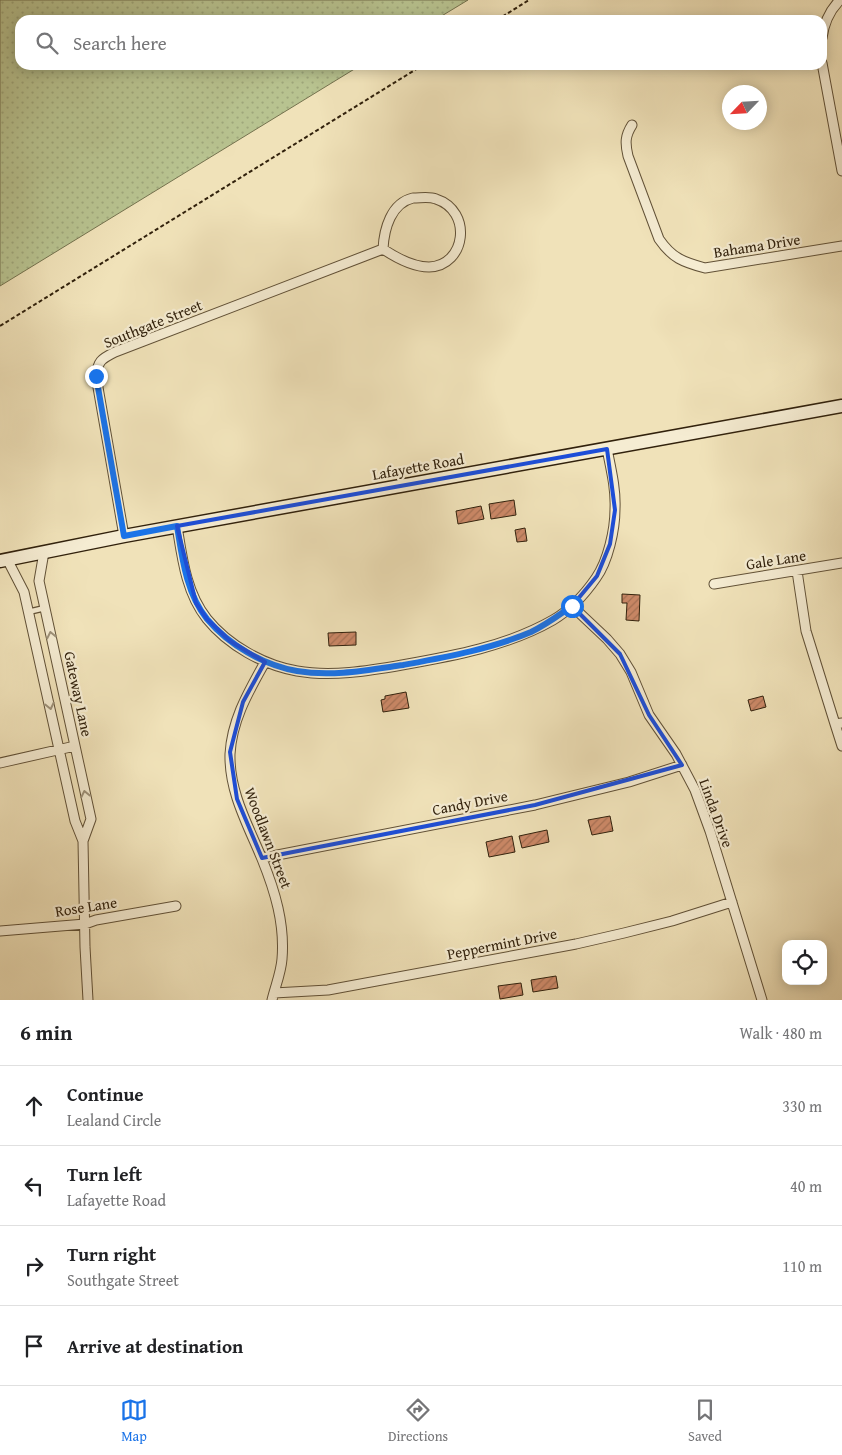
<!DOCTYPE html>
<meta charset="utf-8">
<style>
:root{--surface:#fff;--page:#f6f6f6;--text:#202124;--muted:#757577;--line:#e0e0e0;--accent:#1a73e8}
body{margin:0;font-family:"Gentium Book Plus",serif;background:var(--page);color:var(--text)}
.controls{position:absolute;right:15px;bottom:15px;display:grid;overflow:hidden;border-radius:10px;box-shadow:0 2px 12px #0003}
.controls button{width:45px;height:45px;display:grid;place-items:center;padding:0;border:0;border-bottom:1px solid var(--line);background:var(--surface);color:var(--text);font:25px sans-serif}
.compass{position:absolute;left:722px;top:85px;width:45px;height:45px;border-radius:50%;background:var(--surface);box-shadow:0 2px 12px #0003;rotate:245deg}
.stop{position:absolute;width:15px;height:15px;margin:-11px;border:4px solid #1a73e8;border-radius:50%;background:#fff}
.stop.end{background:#1a73e8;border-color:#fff;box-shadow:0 1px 5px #0008}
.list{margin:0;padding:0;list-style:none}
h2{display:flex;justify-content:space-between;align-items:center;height:65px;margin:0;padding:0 20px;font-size:21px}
h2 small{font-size:16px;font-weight:400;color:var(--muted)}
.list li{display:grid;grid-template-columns:32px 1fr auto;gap:15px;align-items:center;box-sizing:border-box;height:80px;padding:0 20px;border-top:1px solid var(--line)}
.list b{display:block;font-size:19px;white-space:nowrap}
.list p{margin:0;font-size:16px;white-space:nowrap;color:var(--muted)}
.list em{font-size:16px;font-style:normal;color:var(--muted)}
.icon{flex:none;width:28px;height:28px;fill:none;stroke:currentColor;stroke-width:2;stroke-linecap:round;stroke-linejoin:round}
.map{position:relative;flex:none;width:842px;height:1000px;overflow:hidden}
.search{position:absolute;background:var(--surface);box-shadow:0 2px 12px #0003;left:15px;right:15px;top:15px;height:55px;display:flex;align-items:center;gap:12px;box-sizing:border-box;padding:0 18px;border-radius:15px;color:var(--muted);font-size:19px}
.sheet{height:385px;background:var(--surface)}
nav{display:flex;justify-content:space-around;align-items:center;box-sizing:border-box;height:70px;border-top:1px solid var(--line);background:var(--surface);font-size:14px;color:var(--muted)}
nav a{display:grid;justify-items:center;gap:2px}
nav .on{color:var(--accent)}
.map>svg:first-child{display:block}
.grass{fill:url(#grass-dots);stroke:#74724e}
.building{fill:url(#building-hatch);stroke:#31210c}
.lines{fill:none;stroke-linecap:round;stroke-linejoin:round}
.service-casing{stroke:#615137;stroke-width:7}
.minor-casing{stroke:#615137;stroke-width:11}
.secondary-casing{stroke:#31210c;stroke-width:15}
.path{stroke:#31210c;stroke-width:2;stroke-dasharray:4 2.5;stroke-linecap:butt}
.service{stroke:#f5ecd2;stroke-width:4.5}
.minor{stroke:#f5ecd2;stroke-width:9}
.secondary{stroke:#f5ecd2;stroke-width:12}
.oneway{stroke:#9d9179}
.route{stroke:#1a73e8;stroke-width:6}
.marked{fill:none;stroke:#1d4ed8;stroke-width:4;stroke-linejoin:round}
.labels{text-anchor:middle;stroke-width:4.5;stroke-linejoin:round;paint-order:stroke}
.street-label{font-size:15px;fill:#31210c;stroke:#f5ecd2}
</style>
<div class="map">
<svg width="842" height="1000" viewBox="0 0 842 1000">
<defs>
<pattern id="grass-dots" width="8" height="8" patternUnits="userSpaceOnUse" patternTransform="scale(1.25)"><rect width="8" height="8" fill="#b8c390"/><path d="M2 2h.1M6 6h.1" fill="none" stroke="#9fa77b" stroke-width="1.8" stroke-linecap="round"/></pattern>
<pattern id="building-hatch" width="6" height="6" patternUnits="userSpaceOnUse" patternTransform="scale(1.25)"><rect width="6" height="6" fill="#cc8968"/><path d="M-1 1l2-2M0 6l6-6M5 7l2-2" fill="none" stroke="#a67054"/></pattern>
</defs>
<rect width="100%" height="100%" fill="#f0e2b9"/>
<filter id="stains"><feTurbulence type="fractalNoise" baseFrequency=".004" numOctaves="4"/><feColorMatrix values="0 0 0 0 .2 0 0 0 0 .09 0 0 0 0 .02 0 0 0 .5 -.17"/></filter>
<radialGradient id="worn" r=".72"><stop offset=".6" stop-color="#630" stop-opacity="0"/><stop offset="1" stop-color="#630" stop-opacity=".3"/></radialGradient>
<!-- grass -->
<path class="grass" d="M0 0H468L435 20H20V65H361L0 286Z"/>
<!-- building -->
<path class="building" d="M514 500 516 515 491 519 489 504Z
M481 506 484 519 458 524 456 511Z
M525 528 527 541 517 542 515 530Z
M622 594 640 595 639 621 626 620 627 603H622Z
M356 632V645L329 646 328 633Z
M406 692 409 708 383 712 381 700 385 699V696Z
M763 696 766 707 751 711 748 700Z
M610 816 613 831 592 835 588 820Z
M547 830 549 842 522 848 519 836Z
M512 836 515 852 489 857 486 842Z
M556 976 558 988 533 992 531 980Z
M521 983 523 995 500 999 498 986Z"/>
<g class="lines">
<defs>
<path id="service" d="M28 612 45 608"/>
<path id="minor" d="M822 38C824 23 829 11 840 0
M822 63 842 171
M632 125C625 136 625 143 628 156L659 239C672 258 683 262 705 268L842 246
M413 198C421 198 429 196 436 199 473 211 466 266 429 267 413 267 395 257 383 249 384 229 391 203 413 198Z
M177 526C182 557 186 593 207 619 228 645 263 665 297 671 331 677 368 671 402 665 453 656 508 646 553 620 570 610 585 594 596 578 608 561 615 530 615 509 616 489 611 469 607 449
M124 536 96 376C98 361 101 359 115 352L383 249
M44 552 39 581 91 819 83 841
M7 559 24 592 75 821 83 841 85 947 88 1000
M797 571 806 631 835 724 842 723
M714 584 842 563
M572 606 607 639 620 654 631 672 649 715 676 754 695 790 710 831 762 1000
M265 662C249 691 232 719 230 754 229 792 248 825 262 859 275 891 285 924 282 959 281 973 275 987 272 1000
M835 724 842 746
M0 763 75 746
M262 858 535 805 629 782 682 765
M0 931 85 924 96 920 176 906
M274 993 328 990 576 944 624 933 672 921 732 902"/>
<path id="secondary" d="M0 561 124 536 842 406"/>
</defs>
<!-- service casing -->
<use href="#service" class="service-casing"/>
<!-- minor casing -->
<use href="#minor" class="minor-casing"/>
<!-- secondary casing -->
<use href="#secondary" class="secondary-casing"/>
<!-- path -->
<path class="path" d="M497 20 529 0
M0 326 423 65"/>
<!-- service -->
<use href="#service" class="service"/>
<!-- minor -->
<use href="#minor" class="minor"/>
<!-- secondary -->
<use href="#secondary" class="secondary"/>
</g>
<!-- one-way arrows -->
<defs><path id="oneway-chevron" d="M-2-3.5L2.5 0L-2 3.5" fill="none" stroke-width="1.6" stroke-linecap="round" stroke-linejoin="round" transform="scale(1.25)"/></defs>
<g class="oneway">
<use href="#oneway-chevron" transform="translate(51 635) rotate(-102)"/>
<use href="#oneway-chevron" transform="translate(50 706) rotate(77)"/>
<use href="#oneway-chevron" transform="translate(85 794) rotate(-102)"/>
</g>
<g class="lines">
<!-- route -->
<path class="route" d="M96 376 124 536 177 526C182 557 186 593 207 619 229 645 263 665 297 671 332 677 368 670 403 665 446 657 491 649 531 632 546 625 559 615 572 606"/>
</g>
<!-- marked area -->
<path class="marked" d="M607 449 615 510 610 544 597 576 572 606 620 654 649 715 682 765 535 805 262 858 237 799 230 752 243 702 265 662 230 641 207 619 196 603 177 526Z"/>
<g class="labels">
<!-- street labels -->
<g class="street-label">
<text transform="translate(757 246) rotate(-9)" y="5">Bahama Drive</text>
<text transform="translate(153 324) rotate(-22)" y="5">Southgate Street</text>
<text transform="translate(418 467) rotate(-10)" y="5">Lafayette Road</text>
<text transform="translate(776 560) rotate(-9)" y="5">Gale Lane</text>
<text transform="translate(78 694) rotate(78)" y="5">Gateway Lane</text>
<text transform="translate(470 803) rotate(-11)" y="5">Candy Drive</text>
<text transform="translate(716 813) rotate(70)" y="5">Linda Drive</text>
<text transform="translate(268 838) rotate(69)" y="5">Woodlawn Street</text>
<text transform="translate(86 907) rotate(-9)" y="5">Rose Lane</text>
<text transform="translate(502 944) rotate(-11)" y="5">Peppermint Drive</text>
</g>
</g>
<rect width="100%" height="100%" filter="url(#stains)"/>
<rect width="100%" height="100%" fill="url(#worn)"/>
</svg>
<div class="controls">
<button><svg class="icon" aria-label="locate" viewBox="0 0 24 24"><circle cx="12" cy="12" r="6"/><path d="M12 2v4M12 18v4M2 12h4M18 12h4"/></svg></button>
</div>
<svg class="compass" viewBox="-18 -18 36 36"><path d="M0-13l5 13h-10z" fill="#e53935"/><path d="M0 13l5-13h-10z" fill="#757577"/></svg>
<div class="stop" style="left:572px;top:606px"></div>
<div class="stop end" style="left:96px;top:376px"></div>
<div class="search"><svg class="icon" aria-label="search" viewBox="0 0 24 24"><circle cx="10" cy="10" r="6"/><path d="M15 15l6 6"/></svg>Search here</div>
</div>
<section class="sheet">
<h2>6 min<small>Walk · 480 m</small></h2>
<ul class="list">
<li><svg class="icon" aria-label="ahead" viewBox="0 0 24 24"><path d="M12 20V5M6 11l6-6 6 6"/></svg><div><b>Continue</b><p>Lealand Circle</p></div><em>330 m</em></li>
<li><svg class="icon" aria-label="left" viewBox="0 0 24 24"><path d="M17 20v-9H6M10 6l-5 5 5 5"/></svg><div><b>Turn left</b><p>Lafayette Road</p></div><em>40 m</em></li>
<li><svg class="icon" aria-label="right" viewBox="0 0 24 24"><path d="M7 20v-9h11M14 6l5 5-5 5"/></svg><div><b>Turn right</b><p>Southgate Street</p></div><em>110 m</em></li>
<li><svg class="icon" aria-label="arrive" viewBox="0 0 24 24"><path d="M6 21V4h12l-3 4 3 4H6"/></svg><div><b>Arrive at destination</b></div></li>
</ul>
</section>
<nav>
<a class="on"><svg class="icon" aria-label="map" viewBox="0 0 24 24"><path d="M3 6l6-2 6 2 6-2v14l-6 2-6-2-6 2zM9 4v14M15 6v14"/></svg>Map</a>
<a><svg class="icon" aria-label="directions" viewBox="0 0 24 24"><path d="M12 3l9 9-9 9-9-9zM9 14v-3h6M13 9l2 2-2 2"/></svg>Directions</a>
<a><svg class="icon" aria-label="saved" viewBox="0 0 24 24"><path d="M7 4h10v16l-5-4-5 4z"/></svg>Saved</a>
</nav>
